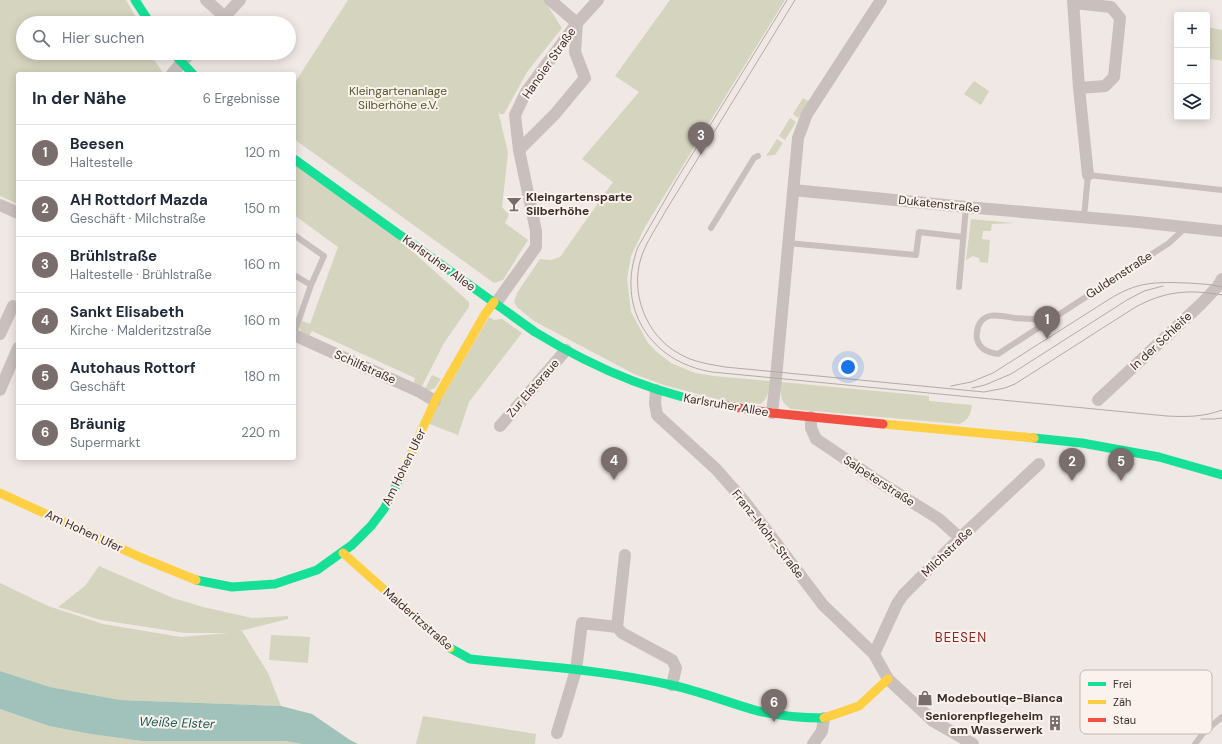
<!DOCTYPE html>
<html lang="de">
<meta charset="utf-8">
<style>
:root{--surface:#fff;--page:#f2f2f3;--text:#1f2937;--muted:#747a83;--line:#e0e1e3;--accent:#7a6e6c}
body{margin:0;font-family:"DM Sans",sans-serif;background:var(--page);color:var(--text)}
.controls{position:absolute;right:12px;top:12px;display:grid;overflow:hidden;border-radius:4px;box-shadow:0 2px 10px #0003}
.controls button{width:36px;height:36px;display:grid;place-items:center;padding:0;border:0;border-bottom:1px solid var(--line);background:var(--surface);color:var(--text);font:20px sans-serif}
.you{position:absolute;left:848px;top:367px;width:14px;height:14px;margin:-10px;border:3px solid #fff;border-radius:50%;background:#1a73e8;box-shadow:0 0 0 6px #1a73e833}
.badge{display:grid;place-items:center;width:26px;height:26px;border-radius:50%;background:var(--accent);color:#fff;font-size:13px;font-weight:700}
.pin{position:absolute;translate:-50% -33px;filter:drop-shadow(0 1px 2px #0008)}
.pin::after{content:'';position:absolute;top:21px;width:14px;height:12px;background:inherit;clip-path:polygon(0 0,100% 0,50% 100%)}
.list{margin:0;padding:0;list-style:none}
h2{display:flex;justify-content:space-between;align-items:center;height:52px;margin:0;padding:0 16px;font-size:17px}
h2 small{font-size:13px;font-weight:400;color:var(--muted)}
.list li{display:grid;grid-template-columns:26px 1fr auto;gap:12px;align-items:center;box-sizing:border-box;height:56px;padding:0 16px;border-top:1px solid var(--line)}
.list b{display:block;font-size:15px;white-space:nowrap}
.list p{margin:0;font-size:13px;white-space:nowrap;color:var(--muted)}
.list em{font-size:13px;font-style:normal;color:var(--muted)}
.icon{flex:none;width:22px;height:22px;fill:none;stroke:currentColor;stroke-width:2;stroke-linecap:round;stroke-linejoin:round}
.map{position:relative;flex:none;width:1222px;height:744px;overflow:hidden}
.search{position:absolute;background:var(--surface);box-shadow:0 2px 10px #0003;left:16px;top:16px;width:280px;height:44px;display:flex;align-items:center;gap:10px;box-sizing:border-box;padding:0 14px;border-radius:22px;color:var(--muted);font-size:15px}
.panel{position:absolute;background:var(--surface);box-shadow:0 2px 10px #0003;left:16px;top:72px;width:280px;height:388px;border-radius:4px}
.map>svg:first-child{display:block}
.green{fill:#d5d4be}
.water{fill:#a0c2bb}
.lines{fill:none;stroke-linecap:round;stroke-linejoin:round}
.lane{stroke:#c9c0bd;stroke-width:6}
.street{stroke:#c9c0bd;stroke-width:12}
.fast{stroke:#16e098;stroke-width:9}
.slow{stroke:#ffcf43;stroke-width:9}
.jam{stroke:#f24e42;stroke-width:9}
.tram{stroke:#b1aaa8;stroke-width:1}
.labels{text-anchor:middle;stroke-width:4;stroke-linejoin:round;paint-order:stroke}
.street-label{font-size:12px;fill:#3b2d2b;stroke:#fbf2ed}
.park-label{font-size:12px;fill:#525a2d;stroke:#fbf2ed}
.poi-label{font-size:12px;font-weight:bold;fill:#3b2d2b;stroke:#fbf2ed;text-anchor:start}
.neighbourhood-label{font-size:13px;letter-spacing:1px;fill:#8c2621;stroke:#fbf2ed}
.water-label{font-size:13px;font-style:italic;fill:#1e5e56;stroke:#fbf2ed}
.key{fill:#fbf2ed;stroke:#c1b7b3;stroke-width:1}
.key-label{font-size:11px;fill:#3b2d2b}
</style>
<div class="map">
<svg width="1222" height="744" viewBox="0 0 1222 744">
<rect width="100%" height="100%" fill="#f0e8e4"/>
<!-- green -->
<path class="green" d="M0 0H126L137 19 127 23H23V53H149L164 74H18V204L0 196Z
M348 0H544L562 28 527 72 504 114H500L498 110 508 153 502 207 509 215 505 223 528 240 503 280 494 283 294 139V84Z
M670 0H785L645 227 631 256 627 279 631 312 648 343 658 353 671 363 695 373 714 376 770 381C769 391 768 397 761 404L724 401 664 385 634 374 534 321 517 307 514 302 517 293 540 259 551 260 560 257 613 182 582 159 639 92 615 76Z
M1207 27 1222 30V61L1207 58Z
M974 81 989 91 981 105 964 94Z
M803 98 810 102 798 118 793 114Z
M790 118 796 122 785 140 779 136Z
M777 139 783 143 775 155 766 156Z
M294 159 366 210 469 302V307L444 343 422 386 419 387 413 385 415 378 312 331 308 338 301 334 300 327 302 321 310 324 338 247 294 215Z
M971 219 1014 223 992 224 991 231H983L982 239 990 240 988 263 980 262 979 258 973 256 966 260Z
M489 317 494 320 502 319 522 333 469 402 458 435 427 423Z
M432 375 441 379 435 388 430 390 425 389Z
M781 382 929 396V401L972 405C971 414 968 421 959 424L791 409C780 403 780 394 781 382Z
M99 566 173 598 203 607 252 618 288 616V619L240 631H242L268 673 281 706 120 700 50 687 0 671V583L48 606 103 624 181 637 229 633H185L101 620 58 607 85 586Z
M271 635 310 637 308 663 269 660Z
M0 709 49 726 90 734 142 741H285L302 744H0Z
M423 716 536 734 535 744H416Z"/>
<!-- water -->
<path class="water" d="M0 671 50 687 120 700 281 706 312 714 350 740 358 744H302L285 741H142L90 734 49 726 0 709Z"/>
<g class="lines">
<!-- lane -->
<path class="lane" d="M1084 217 1088 175 1222 190
M711 228 754 158 758 156
M294 235 324 256 311 285 294 334
M788 243 916 255 919 232 963 237
M294 275 311 285
M959 287 966 207
M1049 320C1038 319 1026 319 1015 318 1002 316 984 310 978 327 977 332 976 335 977 339 980 350 988 352 998 354L1169 243 1185 228
M1195 744 1204 732 1222 717"/>
<!-- street -->
<path class="street" d="M206 0 225 17
M550 0 577 23
M1073 0 1079 88 1088 175
M1074 3 1111 7 1120 18 1114 77 1105 86 1079 88
M219 23 240 0
M172 74 190 53
M519 150 555 114 585 78 575 52 577 23
M793 190 966 207 1138 222 1222 231
M0 205 18 213
M496 303 536 247V231L519 150 515 115 526 92 577 23 598 0
M0 334 13 306 18 308
M294 335 420 392 435 401
M0 390 18 348
M656 390 655 403 657 415 716 469 745 502 823 605 874 654 888 679 933 721 973 744
M1098 400 1201 304 1218 286 1222 279
M772 413 776 378 798 138 807 114 881 0
M811 417V428L816 439 878 481 939 519 960 538
M500 426 566 350
M617 627 625 555
M874 654 897 604 903 595 960 538 1039 464
M557 733 576 670 582 623 617 627 622 633 672 660 676 668 672 685
M813 744 822 731 824 718"/>
<!-- fast -->
<path class="fast" d="M135 0 150 23
M173 53 193 74
M294 159 535 332C594 368 658 396 727 406
M1034 438 1082 443 1159 457 1222 475
M196 580 232 587 275 584 317 570 352 545 371 526 384 509 400 478
M450 648 470 659C537 666 605 670 671 685 700 691 729 703 758 711 780 716 802 718 824 718"/>
<!-- slow -->
<path class="slow" d="M883 424 1034 438
M400 478 435 401 485 314 494 302
M0 493 142 558 196 580
M343 553 450 648
M824 718 859 706 888 679"/>
<!-- jam -->
<path class="jam" d="M727 406 772 413 883 424"/>
<!-- tram -->
<path class="tram" d="M787 0 677 179 638 247C615 307 650 362 712 372L1167 416C1186 417 1204 417 1222 410
M795 0 665 212C657 227 646 242 641 258 630 293 646 335 678 353 692 362 709 364 725 367L984 392 1005 388 1015 384 1134 308C1164 291 1189 289 1222 295
M951 386 971 382 993 373 1108 300C1138 281 1155 282 1188 283 1200 284 1211 284 1222 287
M972 388 985 385 1011 374 1127 300 1144 291 1163 286
M1201 419H1214L1222 418"/>
</g>
<!-- icons -->
<defs>
<symbol id="bar-bare" viewBox="-9 -9 18 18"><path d="M-6-5H6L.8 .8V4.5H3.5V6h-7V4.5H-.8V.8Z" fill="#7a6e6c" stroke="#fbf2ed" stroke-width="2.5" paint-order="stroke"/></symbol>
<symbol id="shop-bare" viewBox="-9 -9 18 18"><path d="M-5-2.5h2.3a2.7 3.5 0 0 1 5.4 0H5L5.5 6h-11ZM-1.5-2.5h3a1.5 2.3 0 0 0-3 0Z" fill="#7a6e6c" stroke="#fbf2ed" stroke-width="2.5" paint-order="stroke"/></symbol>
<symbol id="building-bare" viewBox="-9 -9 18 18"><path d="M-4-6H4V6H1V3H-1V6H-4ZM-2.5-4.3h1.7v1.8h-1.7ZM.8-4.3h1.7v1.8H.8ZM-2.5-1h1.7V.8h-1.7ZM.8-1h1.7V.8H.8Z" fill="#7a6e6c" stroke="#fbf2ed" stroke-width="2.5" paint-order="stroke"/></symbol>
</defs>
<g fill-rule="evenodd">
<use href="#bar-bare" x="503" y="193" width="22" height="22"/>
<use href="#shop-bare" x="914" y="687" width="22" height="22"/>
<use href="#building-bare" x="1044" y="712" width="22" height="22"/>
</g>
<g class="labels">
<!-- street labels -->
<g class="street-label">
<text transform="translate(549 63) rotate(-55)" y="4">Hanoier Straße</text>
<text transform="translate(939 204) rotate(6)" y="4">Dukatenstraße</text>
<text transform="translate(439 263) rotate(36)" y="4">Karlsruher Allee</text>
<text transform="translate(1119 275) rotate(-33)" y="4">Guldenstraße</text>
<text transform="translate(1161 341) rotate(-43)" y="4">In der Schleife</text>
<text transform="translate(365 367) rotate(24)" y="4">Schilfstraße</text>
<text transform="translate(533 388) rotate(-49)" y="4">Zur Elsteraue</text>
<text transform="translate(726 405) rotate(10)" y="4">Karlsruher Allee</text>
<text transform="translate(404 467) rotate(-64)" y="4">Am Hohen Ufer</text>
<text transform="translate(879 481) rotate(33)" y="4">Salpeterstraße</text>
<text transform="translate(84 531) rotate(25)" y="4">Am Hohen Ufer</text>
<text transform="translate(768 534) rotate(52)" y="4">Franz-Mohr-Straße</text>
<text transform="translate(947 552) rotate(-44)" y="4">Milchstraße</text>
<text transform="translate(418 619) rotate(41)" y="4">Malderitzstraße</text>
</g>
<!-- park labels -->
<g class="park-label">
<text x="398" y="95">Kleingartenanlage<tspan x="398" dy="14">Silberhöhe e.V.</tspan></text>
</g>
<!-- poi labels -->
<g class="poi-label">
<text x="526" y="201">Kleingartensparte<tspan x="526" dy="14">Silberhöhe</tspan></text>
<text x="937" y="702">Modeboutiqe-Bianca</text>
<text x="1043" y="720" text-anchor="end">Seniorenpflegeheim<tspan x="1043" dy="14">am Wasserwerk</tspan></text>
</g>
<!-- neighbourhood labels -->
<g class="neighbourhood-label">
<text x="961" y="642">BEESEN</text>
</g>
<!-- water labels -->
<g class="water-label">
<text transform="translate(177 722) rotate(2)" y="5">Weiße Elster</text>
</g>
</g>
<!-- legend -->
<rect x="1080" y="670" width="132" height="64" rx="6" class="key"/>
<rect x="1088" y="682" width="18" height="4" fill="#16e098"/>
<rect x="1088" y="700" width="18" height="4" fill="#ffcf43"/>
<rect x="1088" y="718" width="18" height="4" fill="#f24e42"/>
<g class="key-label">
<text x="1113" y="688">Frei</text>
<text x="1113" y="706">Zäh</text>
<text x="1113" y="724">Stau</text>
</g>
</svg>
<div class="controls">
<button>+</button>
<button>−</button>
<button><svg class="icon" aria-label="layers" viewBox="0 0 24 24"><path d="M12 4l9 5-9 5-9-5zM3 14l9 5 9-5"/></svg></button>
</div>
<div class="you"></div>
<div class="pin badge" style="left:1047px;top:339px">1</div>
<div class="pin badge" style="left:1072px;top:481px">2</div>
<div class="pin badge" style="left:701px;top:155px">3</div>
<div class="pin badge" style="left:614px;top:480px">4</div>
<div class="pin badge" style="left:1121px;top:481px">5</div>
<div class="pin badge" style="left:774px;top:722px">6</div>
<div class="search"><svg class="icon" aria-label="search" viewBox="0 0 24 24"><circle cx="10" cy="10" r="6"/><path d="M15 15l6 6"/></svg>Hier suchen</div>
<section class="panel">
<h2>In der Nähe<small>6 Ergebnisse</small></h2>
<ul class="list">
<li><span class="badge">1</span><div><b>Beesen</b><p>Haltestelle</p></div><em>120 m</em></li>
<li><span class="badge">2</span><div><b>AH Rottdorf Mazda</b><p>Geschäft · Milchstraße</p></div><em>150 m</em></li>
<li><span class="badge">3</span><div><b>Brühlstraße</b><p>Haltestelle · Brühlstraße</p></div><em>160 m</em></li>
<li><span class="badge">4</span><div><b>Sankt Elisabeth</b><p>Kirche · Malderitzstraße</p></div><em>160 m</em></li>
<li><span class="badge">5</span><div><b>Autohaus Rottorf</b><p>Geschäft</p></div><em>180 m</em></li>
<li><span class="badge">6</span><div><b>Bräunig</b><p>Supermarkt</p></div><em>220 m</em></li>
</ul>
</section>
</div>
